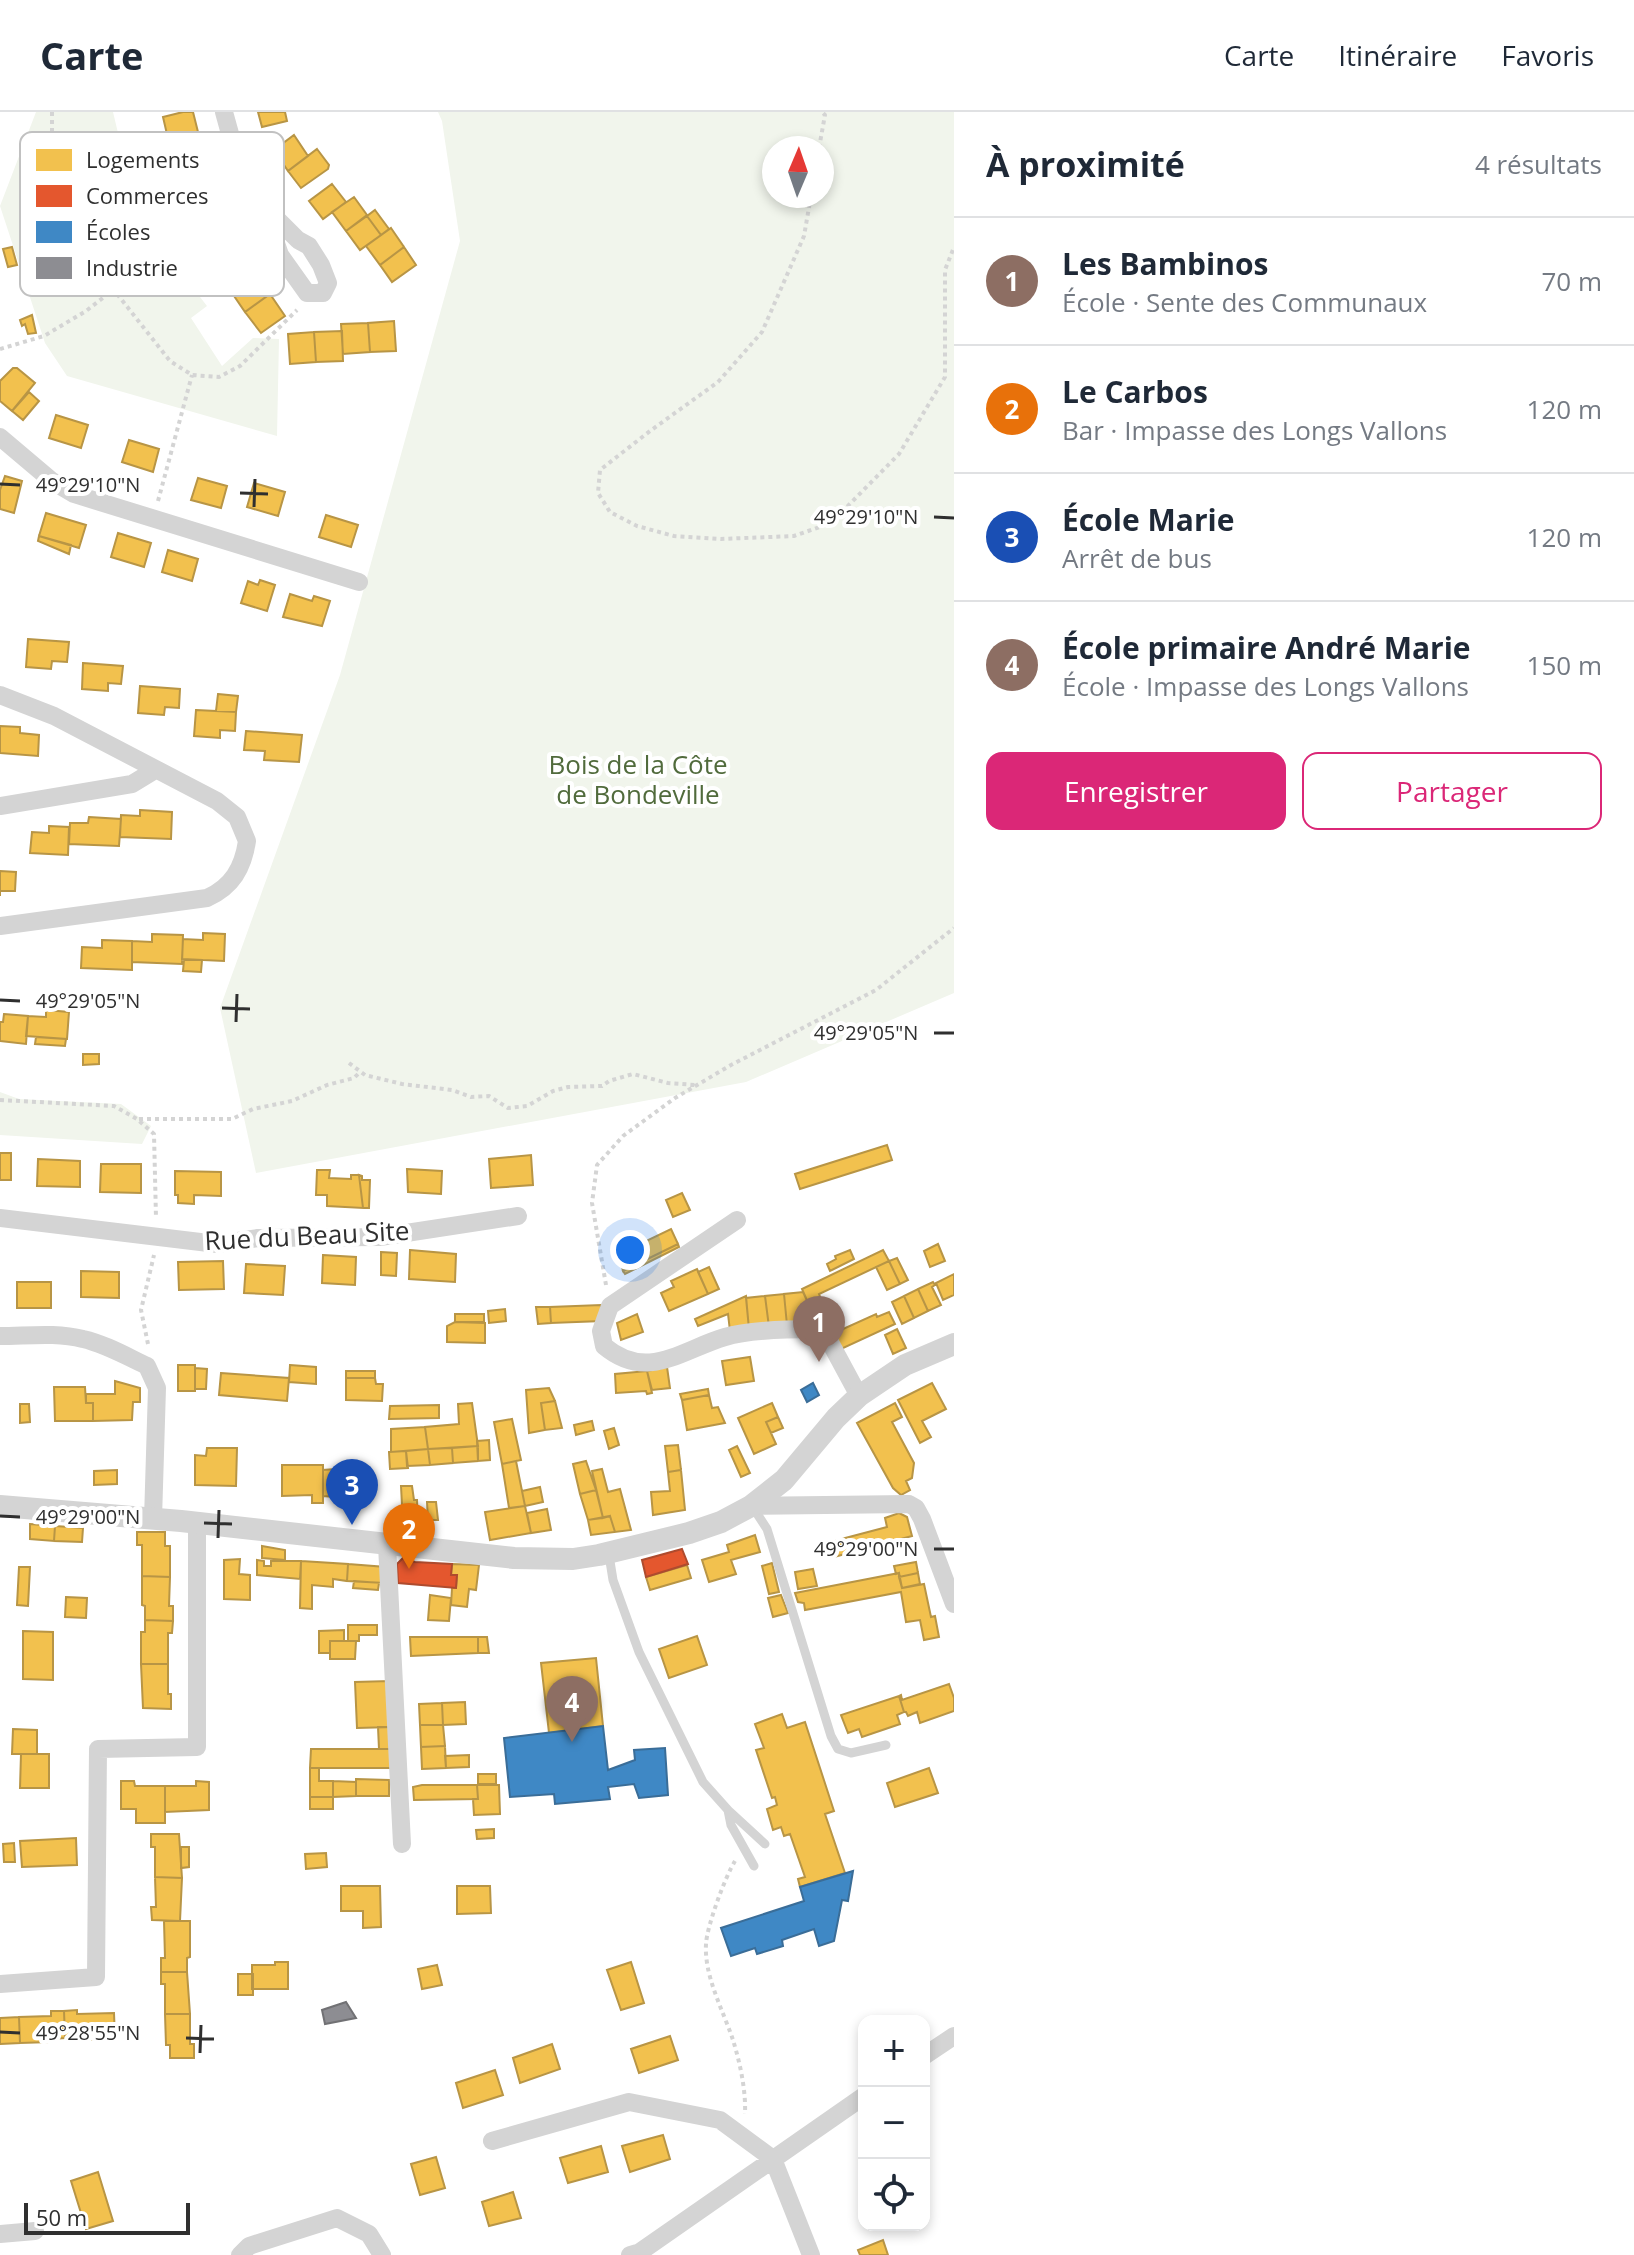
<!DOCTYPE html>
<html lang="fr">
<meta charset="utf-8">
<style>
:root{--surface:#fff;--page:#f6f6f7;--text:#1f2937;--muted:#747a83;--line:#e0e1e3;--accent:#db2777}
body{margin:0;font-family:"Open Sans",sans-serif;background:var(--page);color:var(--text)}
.controls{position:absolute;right:24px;bottom:24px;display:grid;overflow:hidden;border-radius:16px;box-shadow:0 4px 12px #0003}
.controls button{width:72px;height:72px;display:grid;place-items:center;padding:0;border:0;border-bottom:2px solid var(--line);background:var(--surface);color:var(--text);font:40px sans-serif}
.compass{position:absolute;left:762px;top:24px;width:72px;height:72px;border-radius:50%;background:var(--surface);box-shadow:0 4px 12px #0003;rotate:2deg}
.scale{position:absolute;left:24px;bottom:20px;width:166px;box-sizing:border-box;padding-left:8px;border:4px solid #2f2f2f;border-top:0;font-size:22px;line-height:28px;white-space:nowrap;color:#2f2f2f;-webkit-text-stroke:6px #fff;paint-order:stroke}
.you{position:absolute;left:630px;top:1138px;width:28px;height:28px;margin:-20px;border:6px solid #fff;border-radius:50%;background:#1a73e8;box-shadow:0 0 0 12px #1a73e833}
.badge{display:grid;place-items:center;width:52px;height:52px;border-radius:50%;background:var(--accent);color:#fff;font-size:26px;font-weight:700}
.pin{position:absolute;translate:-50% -66px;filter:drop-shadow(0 2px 4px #0008)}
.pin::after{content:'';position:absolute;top:42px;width:28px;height:24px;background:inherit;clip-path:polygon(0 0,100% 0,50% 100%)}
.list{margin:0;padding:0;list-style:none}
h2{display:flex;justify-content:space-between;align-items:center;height:104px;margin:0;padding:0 32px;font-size:34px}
h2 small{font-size:26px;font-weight:400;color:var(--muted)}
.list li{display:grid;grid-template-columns:52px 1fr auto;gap:24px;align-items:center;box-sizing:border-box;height:128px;padding:0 32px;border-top:2px solid var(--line)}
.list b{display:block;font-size:30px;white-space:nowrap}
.list p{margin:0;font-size:26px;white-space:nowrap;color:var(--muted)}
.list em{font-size:26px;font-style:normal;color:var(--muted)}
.actions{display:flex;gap:16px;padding:24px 32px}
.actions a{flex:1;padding:18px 0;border:2px solid var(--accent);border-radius:16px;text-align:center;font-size:28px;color:var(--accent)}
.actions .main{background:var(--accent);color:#fff}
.icon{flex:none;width:44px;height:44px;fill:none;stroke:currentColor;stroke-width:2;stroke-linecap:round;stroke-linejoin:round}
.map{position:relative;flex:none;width:954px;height:2143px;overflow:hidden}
header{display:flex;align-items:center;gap:48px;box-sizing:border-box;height:112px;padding:0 40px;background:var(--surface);border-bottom:2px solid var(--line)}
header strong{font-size:38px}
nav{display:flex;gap:44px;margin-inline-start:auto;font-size:28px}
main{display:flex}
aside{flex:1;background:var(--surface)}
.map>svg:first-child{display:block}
.green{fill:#f1f5ec;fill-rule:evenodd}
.homes{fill:#f2c14e;stroke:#b89545;stroke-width:2}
.shops{fill:#e4572e;stroke:#ae4b2e;stroke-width:2}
.schools{fill:#3f88c5;stroke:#3a6d98;stroke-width:2}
.industry{fill:#8d8d92;stroke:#717174;stroke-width:2}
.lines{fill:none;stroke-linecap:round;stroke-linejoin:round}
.path{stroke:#d4d4d4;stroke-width:4;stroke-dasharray:4 4;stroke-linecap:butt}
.service{stroke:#d4d4d4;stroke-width:9}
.minor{stroke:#d4d4d4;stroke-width:18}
.tertiary{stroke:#d4d4d4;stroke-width:22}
.ticks{fill:none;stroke:#2f2f2f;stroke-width:3}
.labels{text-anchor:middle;stroke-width:8;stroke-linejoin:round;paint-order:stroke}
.park-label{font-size:26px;fill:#516b3c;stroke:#fff}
.street-label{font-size:26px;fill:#2f2f2f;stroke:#fff}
.key{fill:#fff;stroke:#c1c1c1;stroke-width:2}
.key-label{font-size:22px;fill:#2f2f2f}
.ticks-label{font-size:20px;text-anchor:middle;fill:#2f2f2f;stroke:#fff;stroke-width:8;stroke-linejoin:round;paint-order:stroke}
</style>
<header>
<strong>Carte</strong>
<nav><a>Carte</a><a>Itinéraire</a><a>Favoris</a></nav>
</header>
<main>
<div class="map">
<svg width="954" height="2143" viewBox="0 0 954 2143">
<rect width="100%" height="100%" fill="#fff"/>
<!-- green -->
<path class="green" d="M36 0H113L138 105 207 194 191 206 222 254 253 226 279 227 277 324 67 264 45 231 0 94Z
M438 0H954V881L746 970 256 1061 220 896 340 563 460 129 442 9ZM774 36H822V84H774Z
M0 980 19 987 121 992 151 1014 142 1032 0 1023Z"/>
<!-- homes -->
<path class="homes" d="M183 0H193L199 24 169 31 163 5Z
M258 0H285L287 9 262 15Z
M294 23 308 44 288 59 274 38Z
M317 37 329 53 328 57 301 76 288 59Z
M332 72 346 90 323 107 309 89Z
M354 85 367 103 346 119 332 100Z
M375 98 389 117 381 123 367 104Z
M367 104 381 123 360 138 346 119Z
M391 116 404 135 380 153 366 134Z
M12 135 17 153 8 155 3 137Z
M404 135 416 153 392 170 380 153Z
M254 161 270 182 245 200 230 178Z
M270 182 285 204 261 221 245 200Z
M32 203 36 221 28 222 25 212 22 214 20 208Z
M394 209 396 239 370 240 368 211Z
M368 211 370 240 343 242 341 212Z
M342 219 343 249 316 250 314 220Z
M314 220 316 250 290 252 288 222Z
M13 256H17L35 271 12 299 0 289V269Z
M29 280 39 289 23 308 12 299Z
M56 303 88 313 81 336 49 326Z
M129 328 159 337 153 360 122 350Z
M5 364 22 369 14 401 0 397V378Z
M198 366 227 374 221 396 191 388Z
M254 371 285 380 278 404 247 395Z
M46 401 86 413 79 436 39 424Z
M326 403 358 413 351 435 319 425Z
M118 421 151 431 144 455 111 445Z
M39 424 71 433 69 442 38 429Z
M168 438 198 447 192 469 162 460Z
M260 468 275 473 267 499 241 491 248 469 258 473Z
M290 482 312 489 314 484 330 489 322 514 283 505Z
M28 527 69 530 67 550 52 549 51 557 26 555Z
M83 551 123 554 121 572 108 571V579L82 577Z
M140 574 180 577 179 596 165 595 164 603 138 601Z
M218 582 238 584 236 600 216 599Z
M196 598 236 600 235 619 220 618V626L194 624Z
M0 614 20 615V621L39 623 38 644 0 641Z
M246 619 302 623 299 650 264 648 265 639 244 638Z
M140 698 172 700 171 727 120 725 121 703 140 704Z
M89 705 121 707 119 734 69 732 70 711H88Z
M49 714 69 715 68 743 30 741 32 720 49 721Z
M0 759 16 760 15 779H0V784Z
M203 821 225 822 224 849 182 847 183 827 203 828Z
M152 822 183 823 182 852 132 850V829L152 830Z
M102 828 132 829V858L81 856 82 835 102 836Z
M184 848H202L201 860 183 859Z
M46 898 69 900 67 927 26 924 28 904 46 905Z
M4 902 28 904 26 932 0 929V910H3Z
M36 925 66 927 65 934 35 932Z
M83 942H99V952L83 953Z
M887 1033 892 1048 800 1077 795 1062Z
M0 1041H11V1068H0Z
M531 1043 533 1073 491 1076 489 1047Z
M38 1047 80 1049V1075L37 1074Z
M101 1052H141V1081L100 1080Z
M407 1057 442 1059 441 1082 408 1080Z
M317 1058H330L329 1066 351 1067V1063H359L363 1096 327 1094V1083H316Z
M175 1059 221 1060V1084L194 1083V1092L178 1091V1083H175Z
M359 1063 362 1064V1068H370L369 1096H363Z
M682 1081 690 1098 673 1105 666 1088Z
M671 1117 678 1132 623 1159 619 1142Z
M678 1132 679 1135 625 1162 623 1159Z
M938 1132 945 1149 930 1155 924 1139Z
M410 1138 456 1142 455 1170 409 1167Z
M850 1138 854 1147 830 1159 827 1152 836 1147 835 1144Z
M883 1138 889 1149 819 1182 821 1187 809 1193 802 1177Z
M381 1140 397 1141 396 1164 381 1163Z
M323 1143 356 1145 355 1173 322 1171Z
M897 1146 908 1168 900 1172 889 1149Z
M223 1149 224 1177 179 1178 178 1150Z
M889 1149 900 1172 887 1178 876 1155Z
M246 1152 285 1154 283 1183 244 1181Z
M709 1155 719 1177 708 1182 698 1160Z
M697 1157 708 1182 669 1199 661 1181 674 1175 671 1169Z
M81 1159 119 1160V1186L81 1185Z
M954 1162V1183L943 1188 936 1171Z
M17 1170H51V1196H17Z
M933 1170 935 1173 932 1175 941 1193 928 1199 918 1177Z
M918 1177 928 1199 914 1206 904 1184Z
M803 1180 809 1193 802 1194 804 1212 787 1213 784 1182Z
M784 1182 787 1213 769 1215 765 1184Z
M746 1184 749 1217 730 1219 728 1202 698 1214 695 1207Z
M765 1184 769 1215 749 1217 746 1186Z
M904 1184 914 1206 902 1212 892 1190Z
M601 1193 602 1209 551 1211 550 1195Z
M536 1195H550L551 1211 538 1212Z
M505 1197 506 1209 489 1211 488 1199Z
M889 1200 895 1212 841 1237 832 1222 876 1202 877 1205Z
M455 1202H484V1210H455Z
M637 1202 643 1220 621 1228 617 1211Z
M455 1210 485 1211V1231L447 1230V1214Z
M897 1217 906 1236 893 1242 885 1223Z
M750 1245 754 1269 726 1273 722 1249Z
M178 1253H195V1279H178Z
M290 1253 316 1255V1272L289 1270Z
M667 1255 670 1276 652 1278 647 1259Z
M195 1256 207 1257 206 1277H195Z
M346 1259H375V1266H346Z
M647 1259 652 1281 647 1282 646 1279 616 1281 615 1262Z
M221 1261 289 1266 287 1289 219 1283Z
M346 1266H375L376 1272H383L382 1289 346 1288Z
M115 1269 140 1276V1290H133L132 1308 93 1309V1291H86V1282H115Z
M932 1271 946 1297 922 1309 931 1325 920 1331 898 1288Z
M54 1275H85L86 1291H93V1309H55Z
M549 1276 555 1289 541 1291 545 1318 529 1321 526 1278Z
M708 1277 709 1283 682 1288 680 1282Z
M709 1283 712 1296 718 1295 725 1311 687 1318 682 1288Z
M555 1289 562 1316 545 1318 541 1291Z
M472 1291 478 1334 428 1337 425 1315 459 1312 458 1292Z
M772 1291 778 1305 766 1310 776 1332 754 1342 738 1306Z
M895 1291 902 1305 892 1310 914 1351 912 1366 906 1369 910 1378 901 1383 893 1376 857 1311Z
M20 1292H29L30 1310 20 1311Z
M439 1293V1306L389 1307 390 1294Z
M778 1305 783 1316 771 1321 766 1310Z
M512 1307 521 1348 502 1352 494 1310Z
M592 1309 594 1318 576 1323 574 1313Z
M425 1315 428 1337 391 1340V1317Z
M614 1316 619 1333 609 1337 604 1319Z
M489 1328 490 1348 478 1349 477 1329Z
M678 1333 681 1358 668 1360 665 1334Z
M478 1334V1349L453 1351 452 1336Z
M737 1334 750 1361 741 1365 729 1338Z
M207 1336H237L236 1374 195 1373V1343L206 1344Z
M452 1336 453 1351 430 1353 428 1337Z
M428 1337 430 1353 407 1354 406 1339Z
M406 1339 408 1356 390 1357 389 1340Z
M516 1349 525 1394 509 1396 502 1352Z
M586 1349 596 1378 580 1382 573 1352Z
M282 1353H323V1391H312V1383L282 1384Z
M335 1357V1385L323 1384V1358Z
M339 1357H355L354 1382 338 1381Z
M602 1357 608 1380 620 1377 631 1418 615 1420 610 1404 603 1406 592 1359Z
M117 1358V1372L94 1373V1359Z
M681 1358 685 1398 653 1403 651 1380 670 1379 668 1360Z
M401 1374H412L414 1388H417L418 1412H403Z
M540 1375 543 1390 525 1394 522 1379Z
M596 1378 603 1406 588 1408 580 1382Z
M427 1390H436L438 1408H428Z
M525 1394 531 1421 490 1428 485 1400Z
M547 1397 551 1418 531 1421 527 1401Z
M899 1401 907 1405 912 1424 834 1445 830 1430 887 1415 885 1406Z
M610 1404 615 1420 591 1423 588 1408Z
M30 1412 55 1414 54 1429 30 1427Z
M55 1414 83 1416 82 1430 54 1429Z
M137 1420H165V1434H170V1465L142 1464V1433H137Z
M755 1423 760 1440 731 1448 736 1462 709 1470 702 1448 729 1440 727 1433Z
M262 1434 285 1438V1448L262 1446Z
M240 1447 239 1462 250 1463V1488L224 1487V1448Z
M257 1448 264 1449V1454H271V1449H301L300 1467 257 1463Z
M301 1449 348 1452 347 1469 333 1467V1475L312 1473V1497L300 1496Z
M916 1450 918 1461 899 1465V1461L896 1462 894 1454Z
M772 1451 779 1480 769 1482 762 1454Z
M348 1452 386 1455 385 1471 347 1469Z
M452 1452 479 1453 476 1478 469 1477 467 1495 451 1493 452 1476H456L457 1463H451Z
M687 1453 691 1466 650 1478 646 1465Z
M19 1455H30L28 1494 17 1493Z
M813 1457 817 1474 798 1477 795 1460Z
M899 1461 902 1476 924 1472 931 1505 935 1504 939 1525 924 1528 920 1508 906 1510 901 1480 805 1498 804 1491 798 1490 795 1481Z
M918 1461 920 1472 902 1476 899 1465Z
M142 1464 170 1465 169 1494H173V1509L145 1508V1494L142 1493Z
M354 1469 379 1471 378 1478 353 1476Z
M430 1483 451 1486 449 1509 428 1508Z
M781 1483 788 1501 773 1505 768 1486Z
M66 1485 87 1486 86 1506 65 1505Z
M145 1508 173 1509 172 1521H168V1552H141V1520H145Z
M348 1513H377V1523H359V1529H348Z
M344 1518V1529H330V1541H319V1519Z
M23 1519 53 1520V1568L23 1567Z
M697 1524 707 1553 669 1566 659 1537Z
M410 1525H478V1541L411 1544Z
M478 1525H487L489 1541H478Z
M330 1529H356L355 1547H330Z
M596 1546 603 1614 549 1621 541 1551Z
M141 1552H168V1582H171V1597L143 1596Z
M390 1569 392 1615 357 1616 355 1570Z
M949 1572 954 1586V1599L920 1611 917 1600 908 1604 906 1600H904L899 1584 901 1583 902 1588Z
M899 1584 904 1600 897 1603 900 1612 862 1625 859 1617 848 1621 841 1603Z
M465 1590 466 1612 443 1613 442 1591Z
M442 1591 443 1613H420L419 1592Z
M782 1602 787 1616 805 1610 834 1699 825 1702 845 1761 800 1775 798 1767 805 1765 790 1722 784 1724 781 1715 773 1718 767 1697 777 1693 775 1685 772 1686 756 1638 764 1636 755 1612Z
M420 1613H443L445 1634 421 1635Z
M378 1615H392L393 1637H379Z
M13 1617 37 1618V1642H12Z
M445 1634 446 1656 422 1657 421 1635Z
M311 1637H393L394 1656H310Z
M21 1642H49V1676H20Z
M469 1643V1655L446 1656 445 1644Z
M310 1656H319V1669H333V1685H310Z
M929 1656 938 1681 895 1695 887 1671Z
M478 1662H496V1672H478Z
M356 1667 389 1668V1684H356Z
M121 1669H134L135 1674H165V1711H136V1697H121Z
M196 1669 209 1670V1698L165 1700V1674H196Z
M333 1669 356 1670V1684L333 1685Z
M422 1673H477L478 1687 414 1688 413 1675Z
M477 1673H499L500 1702 474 1703 473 1687H478Z
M310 1685H333V1697H310Z
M494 1717V1726L477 1727 476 1718Z
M151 1722H179L182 1766 155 1765V1735H151Z
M76 1726 77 1753 22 1755 20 1729Z
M14 1731 15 1750H4L3 1732Z
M181 1735H189V1755L181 1756Z
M326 1741 327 1755 306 1757 305 1742Z
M155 1765 182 1766 180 1809 152 1808 151 1795H156Z
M341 1774H380L381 1815 363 1816V1799H341Z
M457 1774H490L491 1801 457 1802Z
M164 1809H190V1845L187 1846V1860H161V1846H165Z
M275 1850H288V1877H252V1853H275Z
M631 1850 644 1891 621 1898 607 1858Z
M437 1853 442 1873 422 1877 418 1857Z
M161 1860H187L190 1902H165V1872H161Z
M238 1862H253V1883H238Z
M77 1898V1902L114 1901 115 1927 80 1928 79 1926H65L64 1899Z
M51 1899H64L65 1926 51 1927V1930L20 1931 19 1905 51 1904Z
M165 1902H190V1932H194V1946H170V1933H166Z
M19 1905 20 1931 0 1932V1906Z
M670 1924 678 1948 639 1961 631 1937Z
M552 1932 560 1957 520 1971 513 1946Z
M495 1958 503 1983 463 1996 456 1971Z
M663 2023 670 2047 630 2060 622 2034Z
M601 2034 608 2060 568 2071 560 2046Z
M436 2045 445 2076 420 2083 411 2052Z
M98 2060 113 2109 86 2117 71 2069Z
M513 2080 521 2106 489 2114 482 2090Z
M883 2128 888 2143H860L858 2138Z"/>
<!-- shops -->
<path class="shops" d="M682 1437 688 1452 646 1465 642 1448Z
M403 1446 415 1450 452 1452 451 1463H457L456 1476 398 1471 397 1452Z"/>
<!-- schools -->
<path class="schools" d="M813 1271 819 1283 807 1290 801 1278Z
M603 1614 608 1658 635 1648 634 1638 665 1636 668 1683 639 1686 634 1672 608 1675 610 1687 555 1692 554 1682 510 1685 504 1626Z
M853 1759 848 1789 842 1788 834 1829 819 1834 814 1817 782 1828 783 1834 757 1842 755 1836 731 1844 721 1816 804 1789 800 1775Z"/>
<!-- industry -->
<path class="industry" d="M346 1890 356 1906 325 1912 322 1898Z"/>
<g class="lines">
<!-- path -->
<path class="path" d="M52 0V47L58 87 71 117 91 149 170 249 192 263 219 265 240 254 297 198
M819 36 825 3 822 0
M811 84 804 124 762 220 718 270 650 319 600 358 598 381 610 400 637 414 674 424 721 427 794 424 831 411 899 342 945 265V158L954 135
M0 237 44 224 86 199 113 178
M158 389 192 263
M349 951 365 963 402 972 452 978 471 985 489 984 508 996 527 994 553 979 568 975 602 974 609 969 633 962 668 971 695 973
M0 988 114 994 137 1007 154 1022 156 1106
M139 1007H232L253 997 292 989 327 973 354 966 360 960
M606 1173 592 1091 597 1053 623 1024 675 986 731 953 876 878 954 816
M148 1232 141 1198 154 1143
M735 1749C725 1765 707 1814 706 1832 704 1864 723 1898 733 1928 740 1951 746 1978 745 2002"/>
<!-- service -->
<path class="service" d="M752 1394 767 1417 831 1624 838 1637 851 1641 886 1633
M609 1443 613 1468 639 1540 703 1670 728 1698
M754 1754 731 1713 728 1698 765 1732"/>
<!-- minor -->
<path class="minor" d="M224 0 232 29 268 88 271 117 280 143 307 181H323L328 171 321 153 309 134 298 128 270 100
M0 325 52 369 74 382 359 470
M0 583 54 604 217 689 237 705 247 729C243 756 232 775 207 786L0 814
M0 694 132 672 155 658
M0 1106 217 1132 258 1126 380 1125 518 1104
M737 1108 610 1194 601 1219 604 1234C647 1270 681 1238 725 1225 748 1218 792 1217 817 1217L825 1221 859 1284
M0 1224C27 1224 56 1220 83 1227 105 1232 126 1244 147 1254L157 1276 153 1407
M751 1394 909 1392 916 1396 922 1407 954 1492
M387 1433 402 1732
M0 1872 96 1865 98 1637 197 1635V1411
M924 1944 954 1924
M492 2029 629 1990 720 2008 773 2047 811 2143
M0 2122 35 2119
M240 2143 249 2134 337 2106 369 2122 382 2143
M630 2143 640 2140 864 1984"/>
<!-- tertiary -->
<path class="tertiary" d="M0 1394 181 1409 514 1446 573 1447 599 1443 689 1421 721 1410 751 1394 784 1368 836 1306 859 1284 905 1253 954 1232"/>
</g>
<!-- ticks -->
<path class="ticks" d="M0 372 20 373M240 381 268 382M254 395 255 367M934 405 954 406M0 888 20 889M222 896 250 897M236 910 237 882M934 921H954M0 1404 20 1405M204 1411 232 1412M218 1426 219 1398M934 1437H954M0 1920 20 1921M186 1926 214 1927M200 1941 201 1913"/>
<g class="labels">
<!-- park labels -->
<g class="park-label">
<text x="638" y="662">Bois de la Côte<tspan x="638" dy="30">de Bondeville</tspan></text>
</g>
<!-- street labels -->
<g class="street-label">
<text transform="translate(307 1124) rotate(-3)" y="9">Rue du Beau Site</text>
</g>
</g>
<!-- legend -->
<rect x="20" y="20" width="264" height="164" rx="12" class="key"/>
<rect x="36" y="37" width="36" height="22" fill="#f2c14e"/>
<rect x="36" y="73" width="36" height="22" fill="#e4572e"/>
<rect x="36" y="109" width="36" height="22" fill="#3f88c5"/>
<rect x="36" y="145" width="36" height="22" fill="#8d8d92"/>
<g class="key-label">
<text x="86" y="56">Logements</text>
<text x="86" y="92">Commerces</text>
<text x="86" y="128">Écoles</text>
<text x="86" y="164">Industrie</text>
</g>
<g class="ticks-label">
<text x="88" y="380">49°29'10"N</text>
<text x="866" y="412">49°29'10"N</text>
<text x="88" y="896">49°29'05"N</text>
<text x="866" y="928">49°29'05"N</text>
<text x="88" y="1412">49°29'00"N</text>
<text x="866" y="1444">49°29'00"N</text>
<text x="88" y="1928">49°28'55"N</text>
</g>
</svg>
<div class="controls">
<button>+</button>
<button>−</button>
<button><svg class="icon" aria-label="locate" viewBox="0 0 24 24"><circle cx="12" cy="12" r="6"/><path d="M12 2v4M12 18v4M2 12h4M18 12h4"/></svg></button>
</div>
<svg class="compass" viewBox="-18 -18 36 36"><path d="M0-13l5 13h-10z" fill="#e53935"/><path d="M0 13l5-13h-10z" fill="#747a83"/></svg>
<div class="scale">50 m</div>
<div class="you"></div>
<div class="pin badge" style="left:819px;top:1250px;background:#8d6e63">1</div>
<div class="pin badge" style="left:409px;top:1457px;background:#e8710a">2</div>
<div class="pin badge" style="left:352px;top:1413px;background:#1a4fb4">3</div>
<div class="pin badge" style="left:572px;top:1630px;background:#8d6e63">4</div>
</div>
<aside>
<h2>À proximité<small>4 résultats</small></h2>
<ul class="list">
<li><span class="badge" style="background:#8d6e63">1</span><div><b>Les Bambinos</b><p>École · Sente des Communaux</p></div><em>70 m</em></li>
<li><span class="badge" style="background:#e8710a">2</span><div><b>Le Carbos</b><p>Bar · Impasse des Longs Vallons</p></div><em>120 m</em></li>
<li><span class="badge" style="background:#1a4fb4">3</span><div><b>École Marie</b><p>Arrêt de bus</p></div><em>120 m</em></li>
<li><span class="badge" style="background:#8d6e63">4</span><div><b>École primaire André Marie</b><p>École · Impasse des Longs Vallons</p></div><em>150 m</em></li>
</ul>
<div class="actions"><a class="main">Enregistrer</a><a>Partager</a></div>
</aside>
</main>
